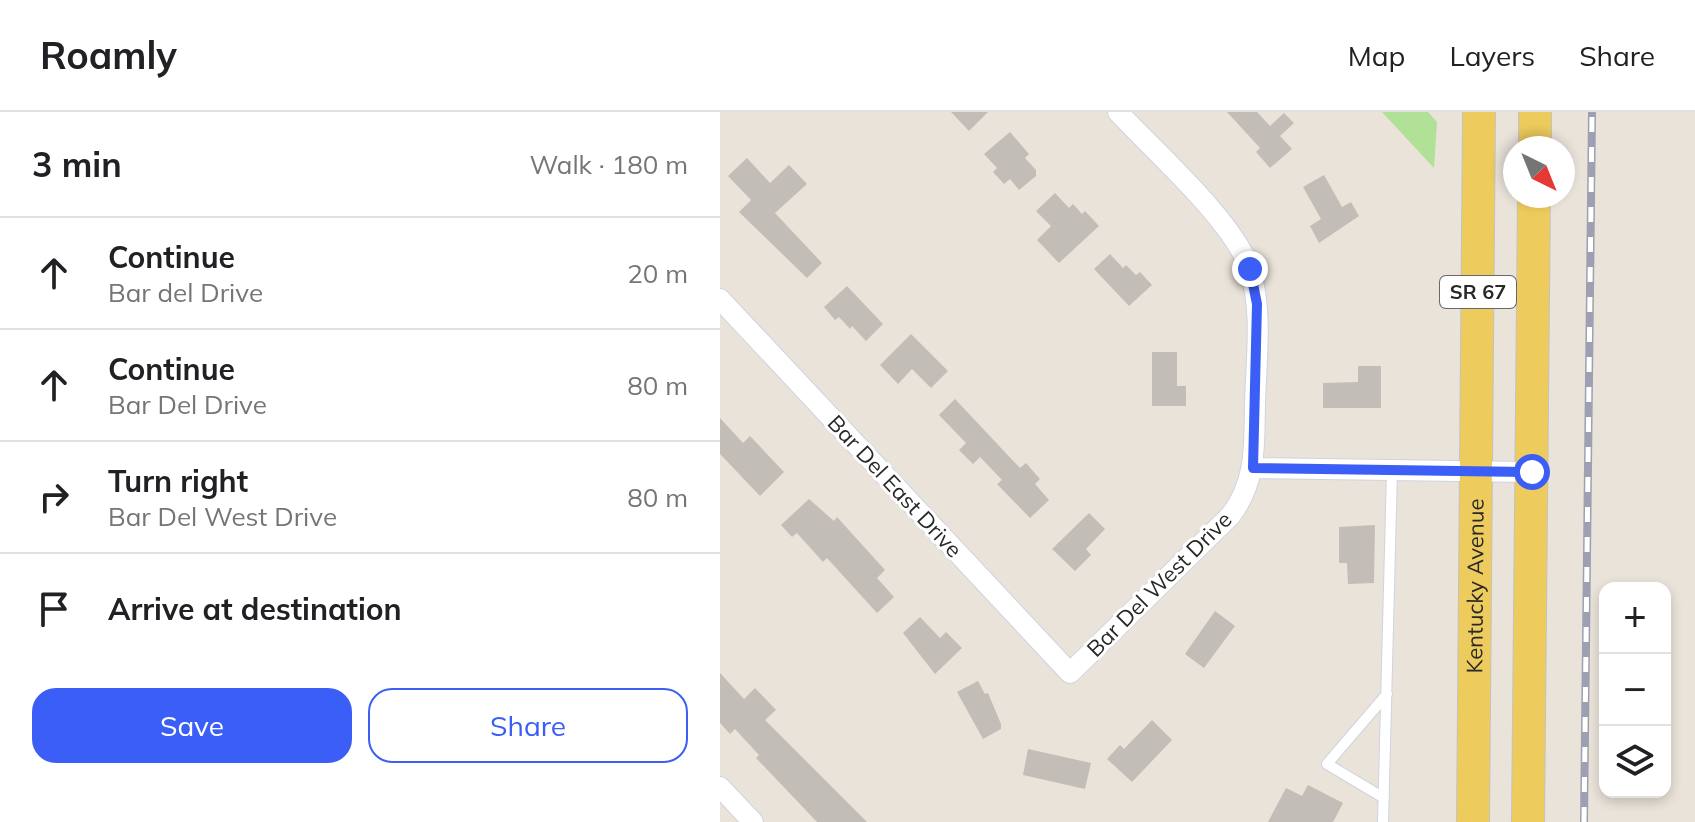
<!DOCTYPE html>
<meta charset="utf-8">
<style>
:root{--surface:#fff;--page:#f2f2f2;--text:#202124;--muted:#757577;--line:#e0e0e0;--accent:#3b5ef6}
body{margin:0;font-family:Mulish,sans-serif;background:var(--page);color:var(--text)}
.controls{position:absolute;right:24px;bottom:24px;display:grid;overflow:hidden;border-radius:16px;box-shadow:0 4px 12px #0003}
.controls button{width:72px;height:72px;display:grid;place-items:center;padding:0;border:0;border-bottom:2px solid var(--line);background:var(--surface);color:var(--text);font:40px sans-serif}
.compass{position:absolute;left:783px;top:24px;width:72px;height:72px;border-radius:50%;background:var(--surface);box-shadow:0 4px 12px #0003;rotate:137deg}
.stop{position:absolute;width:24px;height:24px;margin:-18px;border:6px solid #3b5ef6;border-radius:50%;background:#fff}
.stop.end{background:#3b5ef6;border-color:#fff;box-shadow:0 2px 8px #0008}
.list{margin:0;padding:0;list-style:none}
h2{display:flex;justify-content:space-between;align-items:center;height:104px;margin:0;padding:0 32px;font-size:34px}
h2 small{font-size:26px;font-weight:400;color:var(--muted)}
.list li{display:grid;grid-template-columns:52px 1fr auto;gap:24px;align-items:center;box-sizing:border-box;height:112px;padding:0 32px;border-top:2px solid var(--line)}
.list b{display:block;font-size:30px;white-space:nowrap}
.list p{margin:0;font-size:26px;white-space:nowrap;color:var(--muted)}
.list em{font-size:26px;font-style:normal;color:var(--muted)}
.actions{display:flex;gap:16px;padding:24px 32px}
.actions a{flex:1;padding:18px 0;border:2px solid var(--accent);border-radius:24px;text-align:center;font-size:28px;color:var(--accent)}
.actions .main{background:var(--accent);color:#fff}
.icon{flex:none;width:44px;height:44px;fill:none;stroke:currentColor;stroke-width:2;stroke-linecap:round;stroke-linejoin:round}
.map{position:relative;flex:none;width:975px;height:710px;overflow:hidden}
header{display:flex;align-items:center;gap:48px;box-sizing:border-box;height:112px;padding:0 40px;background:var(--surface);border-bottom:2px solid var(--line)}
header strong{font-size:38px}
nav{display:flex;gap:44px;margin-inline-start:auto;font-size:28px}
main{display:flex}
aside{flex:1;background:var(--surface)}
.map>svg:first-child{display:block}
.green{fill:#b0e197}
.building{fill:#c2bdb6}
.lines{fill:none;stroke-linecap:round;stroke-linejoin:round}
.lane-casing{stroke:#cfd3e1;stroke-width:12}
.street-casing{stroke:#cfd3e1;stroke-width:22}
.primary-casing{stroke:#c3c3c3;stroke-width:34}
.lane{stroke:#fff;stroke-width:10}
.street{stroke:#fff;stroke-width:20}
.primary{stroke:#edcb5c;stroke-width:32}
.rail-casing{stroke:#9da0b2;stroke-width:8}
.rail{stroke:#fff;stroke-width:5;stroke-dasharray:15;stroke-linecap:butt}
.route{stroke:#3b5ef6;stroke-width:10}
.labels{text-anchor:middle;stroke-width:6;stroke-linejoin:round;paint-order:stroke}
.shield{fill:#fff;stroke:#686868;stroke-width:2}
.shield-label{font-size:20px;font-weight:bold;fill:#282828}
.street-label{font-size:22px;fill:#282828;stroke:#fff}
</style>
<header>
<strong>Roamly</strong>
<nav><a>Map</a><a>Layers</a><a>Share</a></nav>
</header>
<main>
<aside>
<h2>3 min<small>Walk · 180 m</small></h2>
<ul class="list">
<li><svg class="icon" aria-label="ahead" viewBox="0 0 24 24"><path d="M12 20V5M6 11l6-6 6 6"/></svg><div><b>Continue</b><p>Bar del Drive</p></div><em>20 m</em></li>
<li><svg class="icon" aria-label="ahead" viewBox="0 0 24 24"><path d="M12 20V5M6 11l6-6 6 6"/></svg><div><b>Continue</b><p>Bar Del Drive</p></div><em>80 m</em></li>
<li><svg class="icon" aria-label="right" viewBox="0 0 24 24"><path d="M7 20v-9h11M14 6l5 5-5 5"/></svg><div><b>Turn right</b><p>Bar Del West Drive</p></div><em>80 m</em></li>
<li><svg class="icon" aria-label="arrive" viewBox="0 0 24 24"><path d="M6 21V4h12l-3 4 3 4H6"/></svg><div><b>Arrive at destination</b></div></li>
</ul>
<div class="actions"><a class="main">Save</a><a>Share</a></div>
</aside>
<div class="map">
<svg width="975" height="710" viewBox="0 0 975 710">
<rect width="100%" height="100%" fill="#eae3da"/>
<!-- green -->
<path class="green" d="M662 0H708L717 10 714 56Z"/>
<!-- building -->
<path class="building" d="M231 0H268L249 19Z
M507 0H537L550 14 564 1 574 11 560 24 572 37 550 56 536 40 540 36Z
M290 20 309 42 305 46 316 58V64L299 78 290 67 284 72 273 60 277 56 264 42Z
M27 46 50 71 69 53 87 72 55 101 102 151 87 166 19 100 31 88 8 64Z
M604 63 622 95 631 90 639 104 599 131 590 114 601 107 583 75Z
M335 81 349 96 353 92 362 102 365 99 379 114 339 151 317 128 331 114 316 99Z
M390 142 403 156 406 153 416 163 420 160 432 173 409 194 374 157Z
M127 174 163 212 146 229 132 214 130 217 119 205 115 208 104 195Z
M191 222 228 259 211 276 192 257 178 272 160 253Z
M432 240H457V274H466V294H432Z
M638 254H661V296H603V271L638 270Z
M235 287 300 356 306 351 320 367 315 372 329 388 310 406 277 372 282 368 260 345 253 352 239 338 246 331 219 303Z
M0 306 23 331 30 324 64 360 40 384 0 342Z
M89 387 114 409 117 405 165 458 157 466 174 485 157 501 107 446 103 450 77 421 72 425 61 413Z
M369 401 385 417 366 437 371 443 355 459 332 437Z
M655 413 654 471 628 472 627 451H619V415Z
M495 499 515 514 484 556 465 542Z
M200 505 220 526 226 520 242 536 215 562 183 521Z
M0 561 24 587 35 576 56 598 45 608 147 710H97L36 646 39 643 15 617 10 622 0 611Z
M258 569 265 582 268 581 281 612V617L263 627 237 580Z
M432 608 452 628 412 670 387 647 400 633 404 637Z
M308 637 371 651 365 677 303 663Z
M588 673 623 691 613 710H548L566 676 582 684Z"/>
<g class="lines">
<defs>
<path id="lane" d="M664 686 607 652 667 582
M663 710 672 358"/>
<path id="street" d="M0 187 350 561 511 403C537 368 534 333 535 292 536 249 543 200 530 158 515 110 434 39 398 0
M533 356 812 360
M0 675 33 710"/>
<g id="primary">
<path d="M815 36V0"/>
<path id="s1" d="M753 710 759 0"/>
<path d="M808 710 814 84"/>
</g>
</defs>
<!-- lane casing -->
<use href="#lane" class="lane-casing"/>
<!-- street casing -->
<use href="#street" class="street-casing"/>
<!-- primary casing -->
<use href="#primary" class="primary-casing"/>
<!-- lane -->
<use href="#lane" class="lane"/>
<!-- street -->
<use href="#street" class="street"/>
<!-- primary -->
<use href="#primary" class="primary"/>
<defs>
<path id="rail" d="M864 710 872 0"/>
</defs>
<!-- rail casing -->
<use href="#rail" class="rail-casing"/>
<!-- rail -->
<use href="#rail" class="rail"/>
</g>
<g class="lines">
<!-- route -->
<path class="route" d="M530 157 537 192 533 356 812 360"/>
</g>
<g class="labels">
<!-- shield labels -->
<rect class="shield" x="720" y="164" width="76" height="32" rx="6"/>
<g class="shield-label">
<text x="758" y="187">SR 67</text>
</g>
<!-- street labels -->
<g class="street-label">
<text transform="translate(175 374) rotate(47)" y="8">Bar Del East Drive</text>
<text transform="translate(439 472) rotate(-45)" y="8">Bar Del West Drive</text>
<text dy="8" stroke="none"><textPath href="#s1" startOffset="236">Kentucky Avenue</textPath></text>
</g>
</g>
</svg>
<div class="controls">
<button>+</button>
<button>−</button>
<button><svg class="icon" aria-label="layers" viewBox="0 0 24 24"><path d="M12 4l9 5-9 5-9-5zM3 14l9 5 9-5"/></svg></button>
</div>
<svg class="compass" viewBox="-18 -18 36 36"><path d="M0-13l5 13h-10z" fill="#e53935"/><path d="M0 13l5-13h-10z" fill="#757577"/></svg>
<div class="stop" style="left:812px;top:360px"></div>
<div class="stop end" style="left:530px;top:157px"></div>
</div>
</main>
